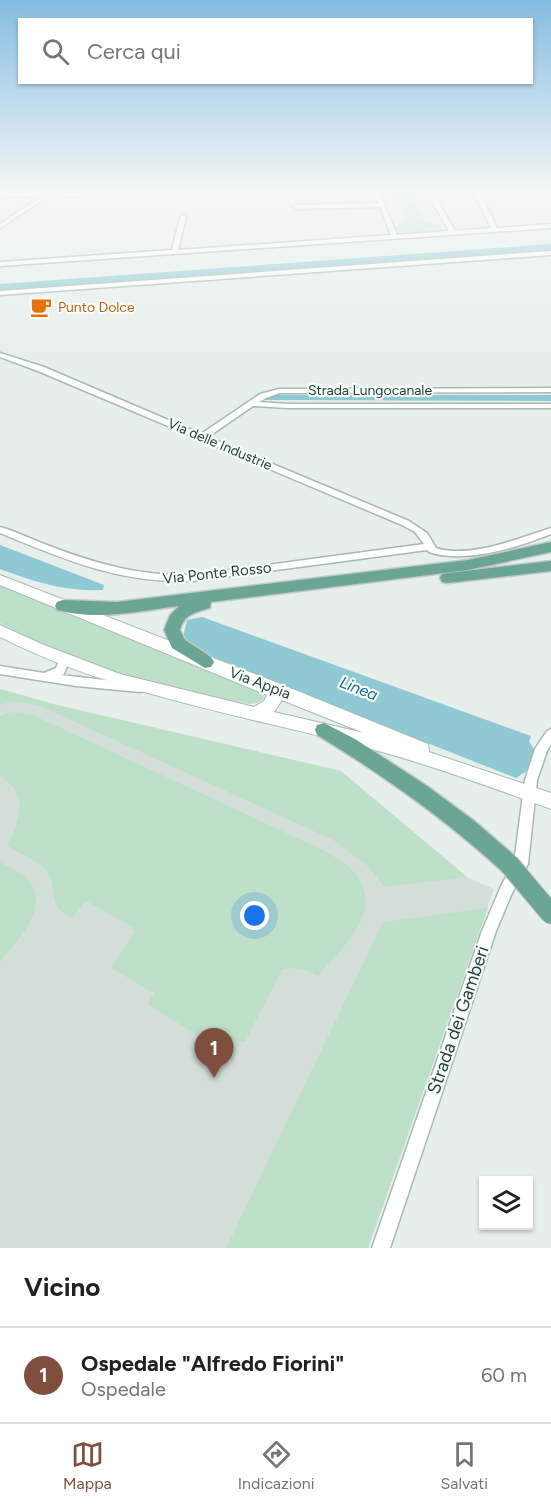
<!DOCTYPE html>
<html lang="it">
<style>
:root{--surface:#fff;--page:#f2f2f2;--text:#202124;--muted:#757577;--line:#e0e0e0;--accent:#7f4e3f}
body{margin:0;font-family:Figtree,sans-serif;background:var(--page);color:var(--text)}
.controls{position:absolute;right:18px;bottom:18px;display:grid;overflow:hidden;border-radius:0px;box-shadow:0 2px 4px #0004}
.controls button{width:54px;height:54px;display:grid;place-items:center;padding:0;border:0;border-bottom:2px solid var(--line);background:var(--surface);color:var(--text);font:30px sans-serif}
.you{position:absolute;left:255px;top:916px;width:21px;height:21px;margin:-15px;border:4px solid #fff;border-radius:50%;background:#1a73e8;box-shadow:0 0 0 9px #1a73e833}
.badge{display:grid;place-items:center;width:39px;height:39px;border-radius:50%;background:var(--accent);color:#fff;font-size:20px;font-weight:700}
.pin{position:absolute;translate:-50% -50px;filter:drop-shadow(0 2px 3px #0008)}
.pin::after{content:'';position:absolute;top:32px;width:21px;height:18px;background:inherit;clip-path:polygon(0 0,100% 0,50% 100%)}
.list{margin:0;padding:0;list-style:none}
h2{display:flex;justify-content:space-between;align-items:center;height:78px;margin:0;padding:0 24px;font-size:26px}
h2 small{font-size:20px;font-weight:400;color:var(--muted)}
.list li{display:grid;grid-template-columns:39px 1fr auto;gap:18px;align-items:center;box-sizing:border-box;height:96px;padding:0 24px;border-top:2px solid var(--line)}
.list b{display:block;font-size:22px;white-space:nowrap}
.list p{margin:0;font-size:20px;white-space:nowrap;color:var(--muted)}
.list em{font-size:20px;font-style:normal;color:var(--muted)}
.icon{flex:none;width:33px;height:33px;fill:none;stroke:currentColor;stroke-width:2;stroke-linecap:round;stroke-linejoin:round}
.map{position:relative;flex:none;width:551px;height:1248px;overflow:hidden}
.search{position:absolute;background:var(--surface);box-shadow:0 2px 4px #0004;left:18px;right:18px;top:18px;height:66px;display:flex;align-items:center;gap:15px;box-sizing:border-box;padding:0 21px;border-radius:0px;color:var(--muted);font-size:22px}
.sheet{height:174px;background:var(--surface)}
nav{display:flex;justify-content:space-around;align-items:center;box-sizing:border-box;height:84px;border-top:2px solid var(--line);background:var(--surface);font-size:16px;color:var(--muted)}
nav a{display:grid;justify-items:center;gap:3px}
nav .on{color:var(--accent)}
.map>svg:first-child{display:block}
.built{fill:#d4dfda}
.green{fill:#bfe0c8}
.water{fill:#8ec9d4}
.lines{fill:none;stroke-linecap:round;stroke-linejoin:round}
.canal{fill:#8ec9d4;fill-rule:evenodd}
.minor-casing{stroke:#a8b8b2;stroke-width:3}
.secondary-casing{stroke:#a4bbb3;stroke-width:2}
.primary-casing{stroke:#c2cac8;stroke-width:3}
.minor{fill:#fff;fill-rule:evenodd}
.secondary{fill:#fff;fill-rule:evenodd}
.primary{fill:#6aa596;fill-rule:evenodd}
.primary-bridge-casing{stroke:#c2cac8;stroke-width:22;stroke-linecap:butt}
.primary-bridge{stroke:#6aa596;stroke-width:20}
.labels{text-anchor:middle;stroke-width:4.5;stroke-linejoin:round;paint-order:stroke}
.far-food-label{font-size:14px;fill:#c56008;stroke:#f7fbf9;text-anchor:start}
.far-street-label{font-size:14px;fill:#24423a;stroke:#f7fbf9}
.street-label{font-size:15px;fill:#24423a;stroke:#f7fbf9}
.water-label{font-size:16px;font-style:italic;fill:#1c6f80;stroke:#f7fbf9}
.near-street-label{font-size:18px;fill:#24423a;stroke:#f7fbf9}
</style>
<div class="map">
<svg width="551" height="1248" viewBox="0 0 551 1248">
<rect width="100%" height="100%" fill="#e6efeb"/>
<!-- built -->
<path class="built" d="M0 689 57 705 341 771 467 877 494 889 368 1248H0Z"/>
<!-- green -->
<path class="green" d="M381 191H420L422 193 413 199 424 221 440 226 442 231 399 234 395 228 407 220 395 197Z
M0 585 263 689 264 699 257 703 249 704 159 685 73 660 0 623Z
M0 689 57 705 341 771 467 877 384 887 368 866 333 840 38 705 14 701 0 705Z
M11 712 33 715 325 851C334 857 348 864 355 873 386 912 341 948 318 976 304 969 297 966 282 970L245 1042 199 1036 147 1004 154 993 111 968 135 932 132 930 133 927 86 901 72 918C43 904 61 887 44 868 36 859 18 853 7 846 20 821 30 795 0 776V716Z
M0 862C8 867 18 871 25 877 55 904 18 939 0 962Z
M488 908 368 1248H226L383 922Z"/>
<!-- water -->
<path class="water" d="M551 244V250L0 291V284Z
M0 545 104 585 103 590C66 592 35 582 0 569Z
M202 617 531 736 529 741 534 749 528 770 516 778 214 659 188 645 183 637 187 620Z"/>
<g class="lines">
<!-- canal -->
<path class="canal" d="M269 395H551V401L266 400 265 398Z"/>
<defs>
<path id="minor" d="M141 191H180L177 193 48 197 0 228V224L41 197 0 196V192L57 194Z
M373 191H379L397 235 449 231 426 191H432L455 231 491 228 473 191H479L497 228 551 224V228L0 266V262L172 250 180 217 183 215 186 217 178 250 391 235 380 207 296 209 293 207 296 205 378 203Z
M544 191H550L551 198Z
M551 251V255L0 295V291Z
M0 353 44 367 201 434 260 394 279 389 551 388V392L280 393 266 398 259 402 288 404H551V408H288L253 406 208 437 409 521 427 533 436 548C469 559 519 538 551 528V534C516 548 465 564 429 552L427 550 193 581C121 584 66 560 0 533V527C18 532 35 541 52 547 100 565 141 576 193 575L424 544 415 532 402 525 38 371 0 357Z
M64 657 68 658 69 661 64 674 61 675 140 684 144 685 146 688 144 691 140 692 76 686 0 674V666L44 673 56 668 60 658Z
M551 729V744L547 751 537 780 528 864 512 893 496 931 390 1248H372L482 931 502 884 514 863 525 780 535 749 547 731Z"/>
<path id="secondary" d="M0 575 278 683 428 744 429 752 551 793V809C485 785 420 761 352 744 232 713 111 693 0 637V625L44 645 120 674 254 707 264 701 267 695 0 585ZM282 700 364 733 274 712Z"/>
<path id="primary" d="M551 542V552L468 570 211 602 210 608C196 612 184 614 180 630L185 640 211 657 214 662 211 667 205 668 172 648 164 630 170 615 179 606C140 611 96 621 57 610L55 606 57 602 63 600 117 602 468 560Z
M551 561V571L448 583 442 582 440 578 442 574 448 573Z
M324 723 355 739 427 786 473 820 516 857 520 864 516 871 509 874 502 871C445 819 383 775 317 735L315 730 317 725Z"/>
</defs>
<!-- minor casing -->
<use href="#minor" class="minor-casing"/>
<!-- secondary casing -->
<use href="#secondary" class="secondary-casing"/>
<!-- primary casing -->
<use href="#primary" class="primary-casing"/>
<!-- minor -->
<use href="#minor" class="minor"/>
<!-- secondary -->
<use href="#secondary" class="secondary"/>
<!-- primary -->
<use href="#primary" class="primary"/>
<defs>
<path id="primary-bridge" d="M509 864 551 914"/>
</defs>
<!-- primary-bridge casing -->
<use href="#primary-bridge" class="primary-bridge-casing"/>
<!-- primary-bridge -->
<use href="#primary-bridge" class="primary-bridge"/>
</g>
<!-- sky -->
<linearGradient id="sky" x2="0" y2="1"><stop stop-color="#84bce0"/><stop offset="0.52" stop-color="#f4f8f6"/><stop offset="1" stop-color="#f4f8f6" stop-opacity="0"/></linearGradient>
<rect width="551" height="366" fill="url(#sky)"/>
<!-- icons -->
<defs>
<symbol id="cafe-bare" viewBox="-9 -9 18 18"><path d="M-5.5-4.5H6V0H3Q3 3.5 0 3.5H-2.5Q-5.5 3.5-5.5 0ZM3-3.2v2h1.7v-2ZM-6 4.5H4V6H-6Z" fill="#e8710a" stroke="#f7fbf9" stroke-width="2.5" paint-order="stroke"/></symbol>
</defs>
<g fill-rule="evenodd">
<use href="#cafe-bare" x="26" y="292" width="30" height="30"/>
</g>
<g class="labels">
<!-- far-food labels -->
<g class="far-food-label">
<text x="58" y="312">Punto Dolce</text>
</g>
<!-- far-street labels -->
<g class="far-street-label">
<text x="370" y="395">Strada Lungocanale</text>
<text transform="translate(220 444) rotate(23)" y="5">Via delle Industrie</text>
</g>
<!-- street labels -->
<g class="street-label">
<text transform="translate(217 573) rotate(-6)" y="5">Via Ponte Rosso</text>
<text transform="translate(260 683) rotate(21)" y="5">Via Appia</text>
</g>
<!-- water labels -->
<g class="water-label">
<text transform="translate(359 688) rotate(21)" y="6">Linea</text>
</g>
<!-- near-street labels -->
<g class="near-street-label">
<text transform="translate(458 1020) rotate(-71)" y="6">Strada dei Gamberi</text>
</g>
</g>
</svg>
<div class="controls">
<button><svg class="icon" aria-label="layers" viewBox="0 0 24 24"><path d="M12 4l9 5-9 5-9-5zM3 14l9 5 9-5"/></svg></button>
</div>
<div class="you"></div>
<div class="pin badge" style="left:214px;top:1078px">1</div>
<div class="search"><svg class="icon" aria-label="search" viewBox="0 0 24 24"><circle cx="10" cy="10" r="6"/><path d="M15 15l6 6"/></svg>Cerca qui</div>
</div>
<section class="sheet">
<h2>Vicino<small></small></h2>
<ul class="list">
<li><span class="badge">1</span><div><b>Ospedale &quot;Alfredo Fiorini&quot;</b><p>Ospedale</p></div><em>60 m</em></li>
</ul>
</section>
<nav>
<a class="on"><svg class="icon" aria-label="map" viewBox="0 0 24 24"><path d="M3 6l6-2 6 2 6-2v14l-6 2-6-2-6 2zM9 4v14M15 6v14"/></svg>Mappa</a>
<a><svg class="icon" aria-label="directions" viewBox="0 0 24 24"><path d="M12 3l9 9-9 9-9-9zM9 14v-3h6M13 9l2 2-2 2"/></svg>Indicazioni</a>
<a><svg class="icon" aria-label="saved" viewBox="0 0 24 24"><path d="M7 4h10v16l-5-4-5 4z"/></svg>Salvati</a>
</nav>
